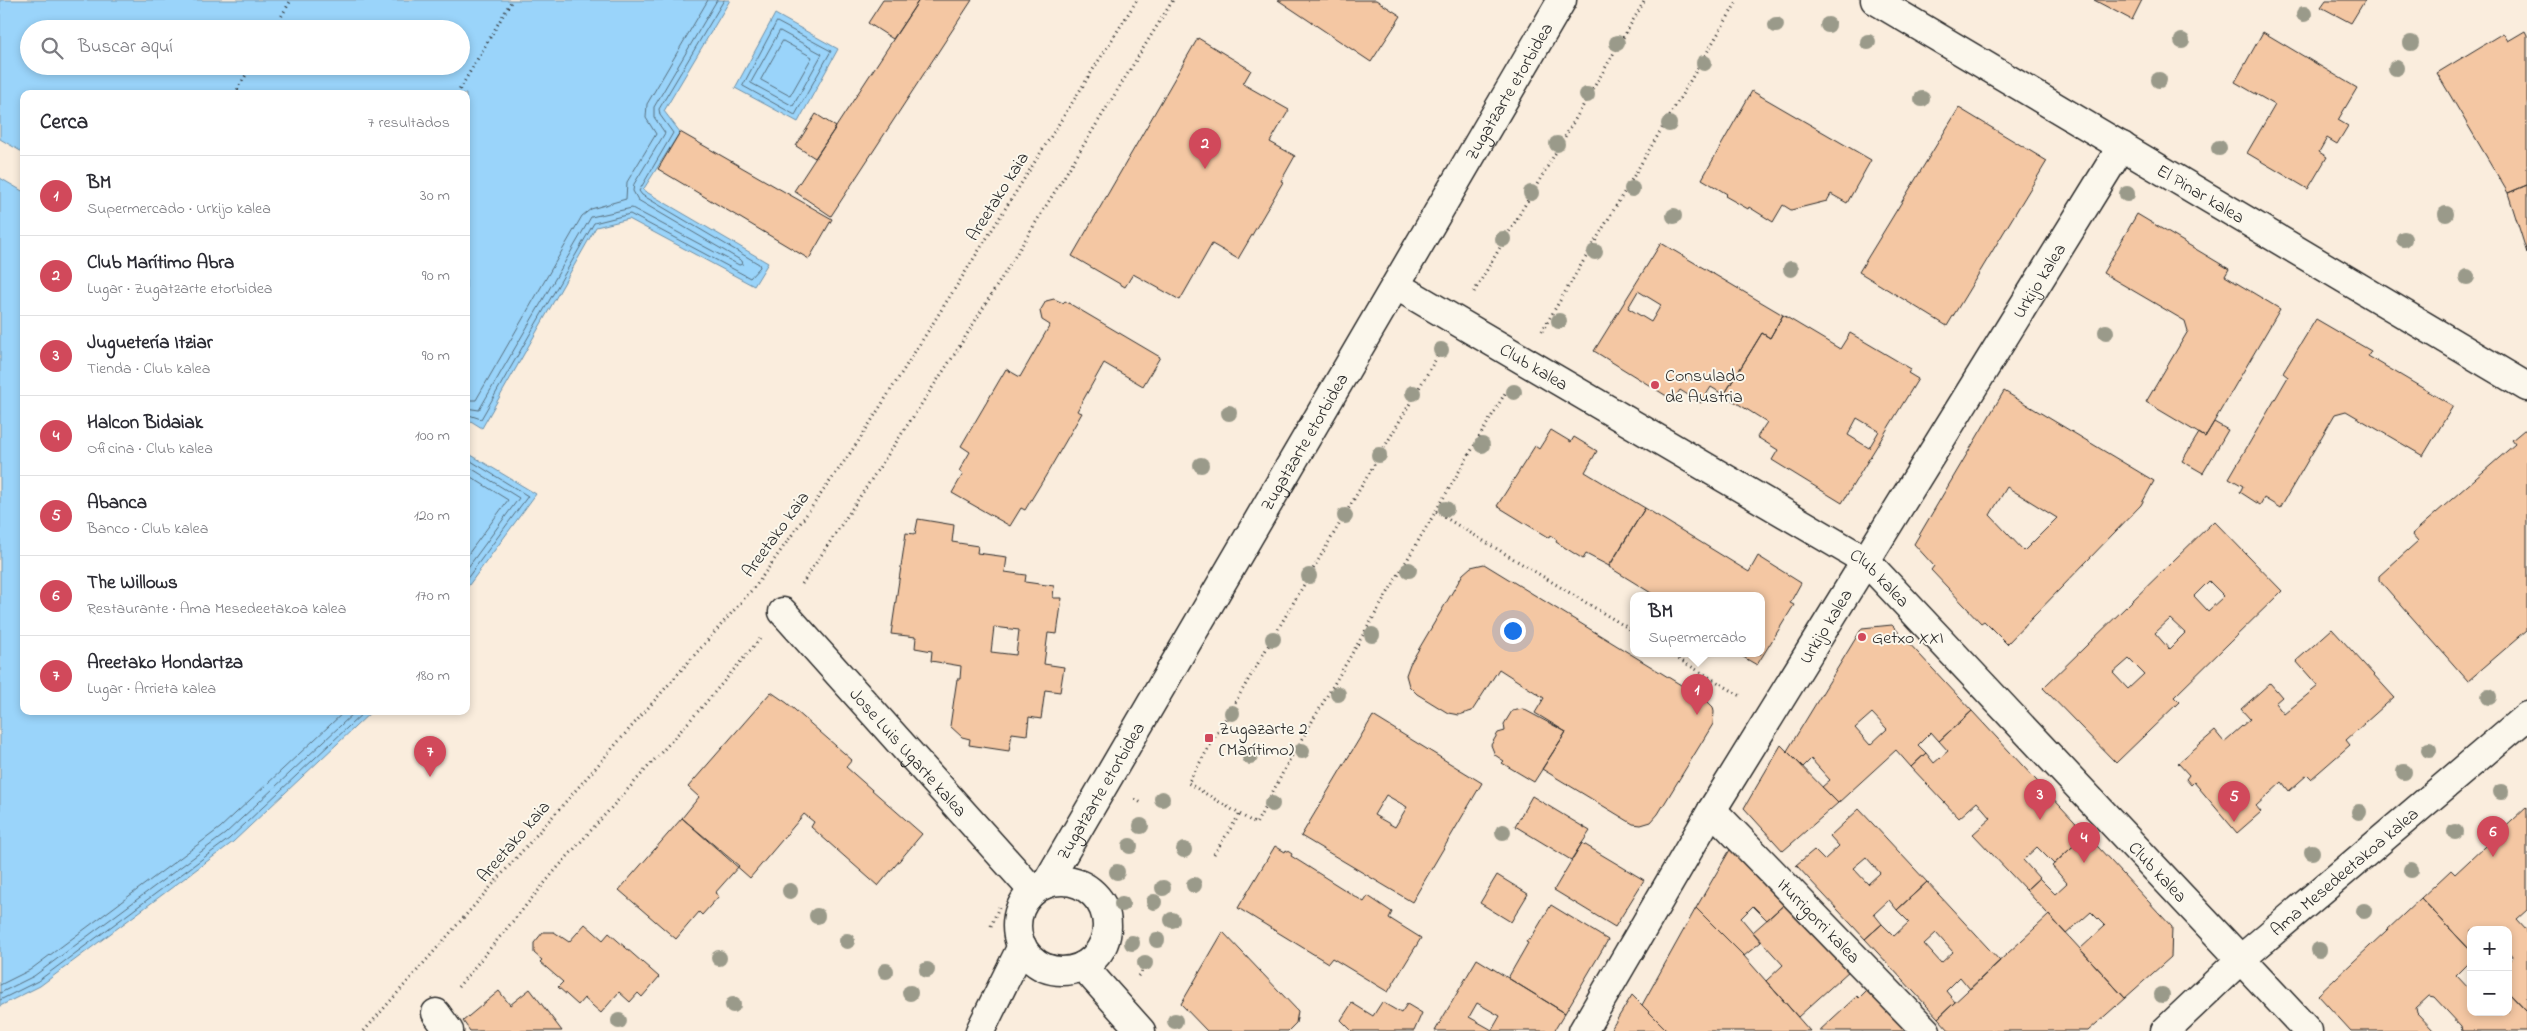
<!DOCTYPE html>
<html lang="es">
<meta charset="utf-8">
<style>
:root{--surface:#fff;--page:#f7f7f7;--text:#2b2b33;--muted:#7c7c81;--line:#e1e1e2;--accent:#d1495b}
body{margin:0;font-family:"Indie Flower",sans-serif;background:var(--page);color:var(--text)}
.controls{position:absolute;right:15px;bottom:15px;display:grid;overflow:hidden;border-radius:10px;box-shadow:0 2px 8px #0003}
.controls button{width:45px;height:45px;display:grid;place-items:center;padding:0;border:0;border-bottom:1px solid var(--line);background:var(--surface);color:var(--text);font:25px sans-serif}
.you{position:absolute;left:1512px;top:630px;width:18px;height:18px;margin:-12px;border:4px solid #fff;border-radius:50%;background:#1a73e8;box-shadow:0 0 0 8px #1a73e833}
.badge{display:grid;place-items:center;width:32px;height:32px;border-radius:50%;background:var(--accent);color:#fff;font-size:16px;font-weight:700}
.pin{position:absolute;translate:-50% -41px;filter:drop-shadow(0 1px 2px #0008)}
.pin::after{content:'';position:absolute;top:26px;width:18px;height:15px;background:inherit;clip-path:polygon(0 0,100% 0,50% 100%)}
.popup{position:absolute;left:1630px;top:592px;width:135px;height:65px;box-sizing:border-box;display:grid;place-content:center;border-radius:10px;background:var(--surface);filter:drop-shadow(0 1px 4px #0005);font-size:16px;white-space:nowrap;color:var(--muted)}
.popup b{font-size:19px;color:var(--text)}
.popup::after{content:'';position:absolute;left:50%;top:100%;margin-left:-10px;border:10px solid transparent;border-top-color:var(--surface)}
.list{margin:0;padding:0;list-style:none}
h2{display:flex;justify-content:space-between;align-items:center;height:65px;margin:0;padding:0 20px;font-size:21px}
h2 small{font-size:16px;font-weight:400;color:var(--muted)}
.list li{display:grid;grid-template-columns:32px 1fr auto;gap:15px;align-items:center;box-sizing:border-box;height:80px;padding:0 20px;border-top:1px solid var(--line)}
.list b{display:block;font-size:19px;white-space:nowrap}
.list p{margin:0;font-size:16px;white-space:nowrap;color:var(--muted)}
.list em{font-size:16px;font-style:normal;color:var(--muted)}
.icon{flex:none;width:28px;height:28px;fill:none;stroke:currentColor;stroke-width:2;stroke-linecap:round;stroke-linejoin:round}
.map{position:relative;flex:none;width:2527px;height:1031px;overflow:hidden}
.search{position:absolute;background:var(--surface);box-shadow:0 2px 8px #0003;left:20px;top:20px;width:450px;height:55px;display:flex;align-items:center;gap:12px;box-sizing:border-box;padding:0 18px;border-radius:28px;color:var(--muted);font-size:19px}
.panel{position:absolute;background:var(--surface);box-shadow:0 2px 8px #0003;left:20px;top:90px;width:450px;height:625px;border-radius:10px}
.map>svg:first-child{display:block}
.water{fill:#9ad4fa;stroke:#6e90a7;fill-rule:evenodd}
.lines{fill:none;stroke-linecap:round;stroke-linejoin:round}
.shore{stroke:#576f7e;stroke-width:1}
.building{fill:#f4c7a3;stroke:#2b2b2b;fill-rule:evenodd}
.minor-casing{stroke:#2b2b2b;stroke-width:31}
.path{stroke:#2b2b2b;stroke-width:3;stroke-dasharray:1 4;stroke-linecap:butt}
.minor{stroke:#fbf7ec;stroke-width:28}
.tree{fill:#9a9a8a}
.poi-dot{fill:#d1495b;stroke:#fbf7ec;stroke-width:2}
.labels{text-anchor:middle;stroke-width:4;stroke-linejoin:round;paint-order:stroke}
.street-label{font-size:18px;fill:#2b2b2b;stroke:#fbf7ec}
.poi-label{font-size:18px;fill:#2b2b2b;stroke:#fbf7ec;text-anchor:start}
</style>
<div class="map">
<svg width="2527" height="1031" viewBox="0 0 2527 1031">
<rect width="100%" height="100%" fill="#faeddd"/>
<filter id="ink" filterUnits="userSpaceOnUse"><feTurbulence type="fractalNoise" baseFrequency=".02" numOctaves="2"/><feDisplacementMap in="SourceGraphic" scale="10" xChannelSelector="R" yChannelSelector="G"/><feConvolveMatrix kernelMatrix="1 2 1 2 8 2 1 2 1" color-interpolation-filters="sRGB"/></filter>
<g filter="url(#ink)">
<!-- water -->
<path class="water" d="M0 0H730L664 111 680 132 643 190 768 263 754 286 629 219 596 227 482 428 466 418V94H24V153L0 139ZM29 29H461V66H29Z
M775 14 838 49 798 122 735 88Z
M0 178 24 192V711H372L233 842 40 986 0 1006Z
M466 452 536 494 466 589Z"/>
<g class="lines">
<!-- shore -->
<path class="shore" d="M777 22 831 51 795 115 743 86Z
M780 31 822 54 793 106 751 83Z
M783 41 812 57 790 96 761 80Z
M466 400H476L582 216 591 209 626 199 627 182 656 134 646 118 647 104 708 0
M466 408 479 410 591 217 632 208 739 265 743 264 742 261 638 200 633 191 634 184 665 133 654 117V107L717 0
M466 414 481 419 594 223 630 214 750 278 760 267 759 264 642 195 639 191 673 133 660 115 659 109 724 0
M466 458 528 496 466 580
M466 465 519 498 466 570
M466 474 508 500 466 557
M0 985 30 970 220 828 345 711
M0 993 34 976 225 834 356 711
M0 1000 38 981 229 839 365 711"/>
</g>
<!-- building -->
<path class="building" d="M883 0H919L893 39 868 23Z
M919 0H972L831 216 794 191Z
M1278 0H1376L1401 16 1371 62Z
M2094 0H2142L2132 20Z
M2326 0H2365L2351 23 2321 7Z
M2525 31 2527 35V185L2508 193 2437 73 2503 33 2508 41Z
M2263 32 2357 88 2338 120 2348 126 2337 144 2327 138 2319 152 2327 157 2308 189 2247 153 2275 105 2235 82Z
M1198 38 1251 70 1243 84 1289 110 1270 142 1295 156 1281 181 1283 182 1238 259 1212 244 1180 300 1133 274 1125 287 1072 256Z
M1752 91 1871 160 1847 203 1831 194 1827 201 1791 210 1783 205 1773 222 1749 207 1748 209 1725 196 1727 194 1702 179Z
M1959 108 2047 161 1947 326 1859 272Z
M816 114 836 127 815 158 796 146Z
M680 132 832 219 809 259 658 169Z
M2527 185V253L2508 193Z
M2137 214 2229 269 2225 276 2280 309 2205 437 2146 402 2188 331 2185 321 2103 273Z
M1661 243 1783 315 1770 338 1762 333 1724 395 1711 387 1701 403 1680 390 1673 400 1594 351ZM1638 291 1661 305 1651 322 1628 308Z
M1054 299 1063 303 1065 301 1160 357 1143 386 1104 363 1077 411 1082 413 1045 477 1025 510 1021 508 1010 526 952 493 963 474 959 471 970 452 961 446 1006 369 1020 377 1050 325 1042 320 1040 311 1046 301Z
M1783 315 1840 349 1850 333 1911 369 1908 373 1918 379 1842 503 1772 460 1778 450 1757 437 1767 422 1724 395 1762 333 1770 338ZM1857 418 1879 431 1869 448 1848 435Z
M2316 319 2371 351 2368 356 2453 406 2423 456 2346 411 2335 414 2280 508 2264 498 2260 505 2240 492 2243 486 2229 478 2288 377 2283 373Z
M2004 391 2154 481 2141 505 2007 644 1984 621 1981 623 1931 570 1934 566 1914 544ZM2007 487 2057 518 2024 551 1990 515Z
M2214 422 2228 430 2203 473 2182 461 2199 433 2205 437Z
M1551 430 1571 442 1574 437 1597 451 1585 472 1645 508 1609 566 1586 554 1583 559 1556 542 1557 540 1550 535 1549 538 1497 506 1535 446 1539 449Z
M2524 430 2527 431V630L2468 681 2379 580V576L2418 541 2412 534 2515 444 2512 440Z
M1645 508 1749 572 1758 556 1801 583 1790 603 1794 605 1757 665 1738 654H1761V596H1656L1609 567Z
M918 519 954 525 952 542 978 546 977 553 1007 557 1005 572 1026 575 1025 582 1054 586 1053 598H1062L1057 634 1048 633 1044 664 1064 667 1060 692 1045 690 1041 719 1029 717 1027 735 1012 733 1009 751 969 745 970 739 962 737 950 726 957 679H960L961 666 931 661 932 651 915 648 916 637 891 634 906 533 915 534ZM994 627 1019 630 1016 655 991 652Z
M2214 521 2282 591 2174 697 2179 702 2116 763 2043 688ZM2209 581 2224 596 2208 611 2194 596ZM2170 619 2185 633 2169 649 2155 633ZM2129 659 2144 674 2128 689 2113 673Z
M1484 564 1707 701 1713 707 1714 712 1713 724 1658 814 1651 822 1641 825 1633 824 1542 769 1566 732 1535 713 1544 698 1499 669 1472 711 1459 715 1448 713 1417 694 1409 686 1406 675 1410 664 1463 574 1471 567Z
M1892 625 1972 711 1939 741 1931 732 1918 745 1926 753 1911 767 1896 750 1838 803 1822 787 1830 780 1811 759 1803 767 1787 751 1862 628ZM1872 713 1887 729 1870 745 1855 728Z
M2332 629 2394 697 2346 740 2350 745 2311 779 2307 775 2289 791 2282 782 2256 806 2261 812 2237 833 2194 782 2191 785 2186 779 2189 775 2178 763 2215 731 2224 742 2250 719 2241 709 2270 683 2282 697 2275 703 2284 714 2318 686 2296 661Z
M771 692 787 703 852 760 846 767 922 834 878 886 811 827 814 822 804 814 750 878 682 818 699 797 688 787Z
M1523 709 1566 732 1534 782 1502 763 1504 761 1495 755 1491 745 1498 733 1505 731 1504 724 1512 711Z
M1972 711 2086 834 2054 864 2037 847 2023 860 2039 878 2026 890 1973 834 1991 818 1977 802 1959 818 1911 767 1926 753 1934 763 1948 751 1939 741Z
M1373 716 1482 783 1412 902 1301 836ZM1386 795 1407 807 1395 827 1374 815Z
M1781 745 1838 803 1783 851 1744 808Z
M1532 796 1590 831 1571 860 1515 826Z
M2527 807V910L2517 919 2527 930V1012L2508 992V962L2513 958 2508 952V930H2471V951L2421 898 2451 870 2455 874Z
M1859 809 1927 882 1897 910 1889 900 1874 914 1882 924 1865 939 1796 865 1814 850 1824 860 1839 846 1830 836ZM1866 857 1880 873 1868 884 1853 868Z
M682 818 739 866 715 893 719 896 702 915 699 912 676 939 619 890Z
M2086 834 2172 927 2171 957 2125 998 2080 949 2105 926 2091 912 2066 934 2026 890 2039 878 2055 894 2067 883 2052 866Z
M1582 843 1644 880 1615 927 1554 890Z
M1275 846 1285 852 1286 850 1292 854 1291 856 1364 902 1368 896 1392 912 1389 918 1421 938 1388 992 1332 958 1328 963 1238 908Z
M1731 848 1787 902 1767 920 1753 906 1741 918 1761 942 1744 956 1696 908Z
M1497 875 1528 894 1511 922 1480 903Z
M1927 882 2000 961 1970 989 1960 977 1946 991 1955 1002 1938 1018 1865 939 1882 924 1894 936 1909 922 1897 910ZM1936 933 1953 952 1941 963 1924 944Z
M2421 898 2471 951V960L2456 975 2471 991V1012H2508V992L2527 1012V1031H2462L2461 1026 2434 997 2429 996 2416 1008 2417 1013 2434 1031H2351L2318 995Z
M1787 902 1850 970 1798 1017 1766 981 1783 965 1753 932Z
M1551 905 1608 940 1565 1013 1508 978 1528 943 1526 942 1528 939 1530 940Z
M1696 908 1744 956 1810 1031H1668L1642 1005Z
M2049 915 2125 998 2088 1031H1950L1938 1018Z
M585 924 603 940 609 933 659 977 642 997 638 993 630 1002 619 992 601 1013 584 998 578 1005 558 987 563 982 540 962 542 960 534 953V943L543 932H554L569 942Z
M1223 932 1298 1011 1296 1023 1288 1031H1207L1181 1004Z
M1477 959 1565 1013 1554 1031H1435ZM1477 1003 1500 1016 1492 1030 1469 1017Z
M1870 987 1910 1031H1819L1857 996 1859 998Z
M530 989 562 1031H470L463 1021 499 991 510 1005Z
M1632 995 1668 1031H1610Z
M1382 1002 1401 1013 1407 1004 1422 1013 1414 1031H1352L1341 1020 1352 1003 1373 1016Z"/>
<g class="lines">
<defs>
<g id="minor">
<path id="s1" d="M1875 0 2527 387"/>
<path id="s2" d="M1397 286 1866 561 2308 1031"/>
<path id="s3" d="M783 612 1033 891"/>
<path id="s4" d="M1712 810 1926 1031"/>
<circle cx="1062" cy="926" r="45"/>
<path id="s5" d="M1046 884 1562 0"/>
<path d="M1083 966 1141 1031"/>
<path d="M436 1013 449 1031"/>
<path d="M980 1031 1022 946"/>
<path id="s6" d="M1583 1031 1712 810 2122 146"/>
<path id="s7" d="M2165 1031 2241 959 2527 716"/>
</g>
</defs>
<!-- minor casing -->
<use href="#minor" class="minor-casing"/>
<!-- path -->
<path class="path" d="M274 29 291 0
M235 94 251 66
M457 94 512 0
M1474 292 1645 0
M1542 331 1738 0
M1440 352 1188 783 1256 824 1290 759 1507 390
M1436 512 1633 631
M802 584 956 352 1173 0
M1670 654 1741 696
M1135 799 1143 804
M1214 854 1240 814
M991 926 999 907
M1138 976 1150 962
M458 987 558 867 702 707 760 639
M364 1031 757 584 858 442 1137 0"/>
<!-- minor -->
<use href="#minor" class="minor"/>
</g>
<!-- trees -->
<g class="tree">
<circle cx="2304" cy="14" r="8"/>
<circle cx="1776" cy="25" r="8"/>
<circle cx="1828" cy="25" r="8"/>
<circle cx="2182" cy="41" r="8"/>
<circle cx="1868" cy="42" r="8"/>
<circle cx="1617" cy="43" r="8"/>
<circle cx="2411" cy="43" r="8"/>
<circle cx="1704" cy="63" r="8"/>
<circle cx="2396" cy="68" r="8"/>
<circle cx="2159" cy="80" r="8"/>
<circle cx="1587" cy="95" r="8"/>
<circle cx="1922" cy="99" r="8"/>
<circle cx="1669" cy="124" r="8"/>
<circle cx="1557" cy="144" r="8"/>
<circle cx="2219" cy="148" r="8"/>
<circle cx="1632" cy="189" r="8"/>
<circle cx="1531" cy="193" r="8"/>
<circle cx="2127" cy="194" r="8"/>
<circle cx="2446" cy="214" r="8"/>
<circle cx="1674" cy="216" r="8"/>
<circle cx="1503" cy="239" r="8"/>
<circle cx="2404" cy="239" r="8"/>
<circle cx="1595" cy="252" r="8"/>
<circle cx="1791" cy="269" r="8"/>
<circle cx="2467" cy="277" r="8"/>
<circle cx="1559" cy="321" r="8"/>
<circle cx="2106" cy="332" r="8"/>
<circle cx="1441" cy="350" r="8"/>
<circle cx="1514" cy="392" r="8"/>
<circle cx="1413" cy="393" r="8"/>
<circle cx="1229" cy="413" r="8"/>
<circle cx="1482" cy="445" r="8"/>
<circle cx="1379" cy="455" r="8"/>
<circle cx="1201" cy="465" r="8"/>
<circle cx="1446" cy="509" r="8"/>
<circle cx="1345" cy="516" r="8"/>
<circle cx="1409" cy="570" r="8"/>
<circle cx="1309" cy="576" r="8"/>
<circle cx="1372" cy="635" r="8"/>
<circle cx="1273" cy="639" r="8"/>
<circle cx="1338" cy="694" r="8"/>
<circle cx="2489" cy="697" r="8"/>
<circle cx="1232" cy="713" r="8"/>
<circle cx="2429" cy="750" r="8"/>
<circle cx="1302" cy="751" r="8"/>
<circle cx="1250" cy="757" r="8"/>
<circle cx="2404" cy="772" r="8"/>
<circle cx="2501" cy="792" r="8"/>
<circle cx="1162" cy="799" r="8"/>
<circle cx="1272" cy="804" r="8"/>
<circle cx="2359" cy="812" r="8"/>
<circle cx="1141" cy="826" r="8"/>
<circle cx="1503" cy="832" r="8"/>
<circle cx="2455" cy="832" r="8"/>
<circle cx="1130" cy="846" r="8"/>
<circle cx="1184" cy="850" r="8"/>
<circle cx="2312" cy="852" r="8"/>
<circle cx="2411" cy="870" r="8"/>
<circle cx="1117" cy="872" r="8"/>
<circle cx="1194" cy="885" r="8"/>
<circle cx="1163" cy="888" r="8"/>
<circle cx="790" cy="891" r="8"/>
<circle cx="1154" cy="902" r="8"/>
<circle cx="1122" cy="904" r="8"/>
<circle cx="2364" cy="911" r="8"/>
<circle cx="817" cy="916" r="8"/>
<circle cx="1172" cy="920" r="8"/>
<circle cx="1157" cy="940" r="8"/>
<circle cx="847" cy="941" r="8"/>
<circle cx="1132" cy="943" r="8"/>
<circle cx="2319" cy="950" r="8"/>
<circle cx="719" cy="958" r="8"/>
<circle cx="1145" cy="963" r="8"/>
<circle cx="927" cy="970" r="8"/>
<circle cx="886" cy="971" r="8"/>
<circle cx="910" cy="993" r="8"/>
<circle cx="2162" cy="995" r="8"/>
<circle cx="733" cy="1005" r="8"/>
<circle cx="619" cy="1021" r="8"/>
<circle cx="1175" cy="1021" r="8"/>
</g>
</g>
<!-- markers -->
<g class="poi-dot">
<circle cx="1655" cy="385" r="5"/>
<circle cx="1862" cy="637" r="5"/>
<rect x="1204" y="733" width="10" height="10" rx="2.5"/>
</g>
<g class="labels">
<!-- street labels -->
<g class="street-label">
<text dy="6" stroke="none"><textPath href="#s5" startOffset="918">Zugatzarte etorbidea</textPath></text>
<text dy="6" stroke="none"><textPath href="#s1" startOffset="379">El Pinar kalea</textPath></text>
<text transform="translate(997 196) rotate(-58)" y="6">Areetako kaia</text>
<text dy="6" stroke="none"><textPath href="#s6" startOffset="878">Urkijo kalea</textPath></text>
<text dy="6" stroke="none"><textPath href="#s2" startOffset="159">Club kalea</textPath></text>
<text dy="6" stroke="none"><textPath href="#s5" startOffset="512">Zugatzarte etorbidea</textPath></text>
<text transform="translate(775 534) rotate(-54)" y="6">Areetako kaia</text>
<text dy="6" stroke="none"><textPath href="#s2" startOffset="565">Club kalea</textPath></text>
<text dy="6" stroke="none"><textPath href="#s6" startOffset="472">Urkijo kalea</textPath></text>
<text dy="6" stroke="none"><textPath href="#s3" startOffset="188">Jose Luis Ugarte kalea</textPath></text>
<text dy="6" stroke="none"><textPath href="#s5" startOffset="108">Zugatzarte etorbidea</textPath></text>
<text transform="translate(513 841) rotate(-49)" y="6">Areetako kaia</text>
<text dy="6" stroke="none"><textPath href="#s2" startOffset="970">Club kalea</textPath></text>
<text dy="6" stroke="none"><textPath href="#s7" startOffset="240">Ama Mesedeetakoa kalea</textPath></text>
<text dy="6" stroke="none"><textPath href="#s4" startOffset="154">Iturrigorri kalea</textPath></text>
</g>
<!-- poi labels -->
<g class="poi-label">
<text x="1665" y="381">Consulado<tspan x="1665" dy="21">de Austria</tspan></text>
<text x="1872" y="643">Getxo XXI</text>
<text x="1219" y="734">Zugazarte 2<tspan x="1219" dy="21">(Marítimo)</tspan></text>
</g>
</g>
</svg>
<div class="controls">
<button>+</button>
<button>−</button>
</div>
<div class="you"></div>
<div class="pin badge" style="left:1697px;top:715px">1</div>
<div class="popup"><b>BM</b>Supermercado</div>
<div class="pin badge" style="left:1205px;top:169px">2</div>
<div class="pin badge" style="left:2040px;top:820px">3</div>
<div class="pin badge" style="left:2084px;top:863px">4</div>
<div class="pin badge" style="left:2234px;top:822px">5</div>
<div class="pin badge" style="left:2493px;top:857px">6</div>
<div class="pin badge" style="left:430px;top:777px">7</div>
<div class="search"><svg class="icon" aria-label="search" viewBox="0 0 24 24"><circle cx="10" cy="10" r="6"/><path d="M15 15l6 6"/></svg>Buscar aquí</div>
<section class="panel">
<h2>Cerca<small>7 resultados</small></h2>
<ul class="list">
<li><span class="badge">1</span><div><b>BM</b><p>Supermercado · Urkijo kalea</p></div><em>30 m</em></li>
<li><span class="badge">2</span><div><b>Club Marítimo Abra</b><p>Lugar · Zugatzarte etorbidea</p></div><em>90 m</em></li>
<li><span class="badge">3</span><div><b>Juguetería Itziar</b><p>Tienda · Club kalea</p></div><em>90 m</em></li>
<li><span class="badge">4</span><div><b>Halcon Bidaiak</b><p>Oficina · Club kalea</p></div><em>100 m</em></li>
<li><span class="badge">5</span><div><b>Abanca</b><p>Banco · Club kalea</p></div><em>120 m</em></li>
<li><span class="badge">6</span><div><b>The Willows</b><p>Restaurante · Ama Mesedeetakoa kalea</p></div><em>170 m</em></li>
<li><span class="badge">7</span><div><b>Areetako Hondartza</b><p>Lugar · Arrieta kalea</p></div><em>180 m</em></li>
</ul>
</section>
</div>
